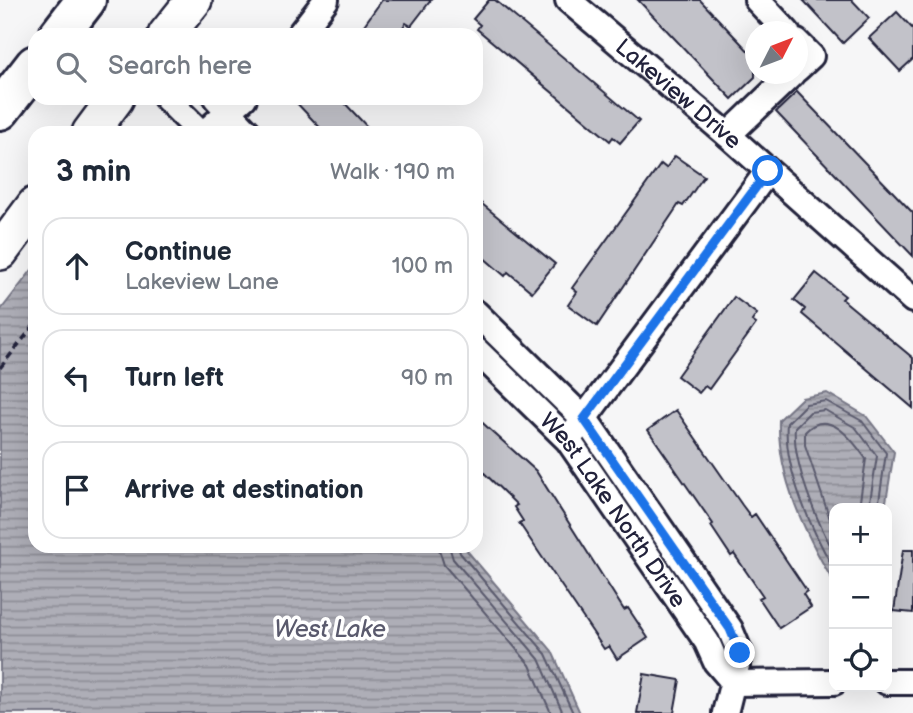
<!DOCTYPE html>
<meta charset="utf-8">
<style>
:root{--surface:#fff;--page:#f6f6f7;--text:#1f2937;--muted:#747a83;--line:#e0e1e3}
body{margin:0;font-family:"Balsamiq Sans",sans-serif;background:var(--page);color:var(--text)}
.controls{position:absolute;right:21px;bottom:21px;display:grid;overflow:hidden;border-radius:14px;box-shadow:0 7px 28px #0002}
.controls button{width:63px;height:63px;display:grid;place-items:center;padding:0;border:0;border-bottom:2px solid var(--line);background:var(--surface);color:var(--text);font:35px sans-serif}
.compass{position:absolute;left:745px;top:21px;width:63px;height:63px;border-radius:50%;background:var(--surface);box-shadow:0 7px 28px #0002;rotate:48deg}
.stop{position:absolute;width:21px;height:21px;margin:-16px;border:5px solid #1a73e8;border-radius:50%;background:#fff}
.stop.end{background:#1a73e8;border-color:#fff;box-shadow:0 2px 7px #0008}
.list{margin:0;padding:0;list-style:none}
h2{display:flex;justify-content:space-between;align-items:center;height:91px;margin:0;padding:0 28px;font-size:30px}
h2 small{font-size:23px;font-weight:400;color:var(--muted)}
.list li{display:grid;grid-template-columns:46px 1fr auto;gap:21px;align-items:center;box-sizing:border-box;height:98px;margin:0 14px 14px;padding:0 14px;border:2px solid var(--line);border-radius:21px}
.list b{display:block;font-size:26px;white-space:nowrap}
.list p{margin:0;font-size:23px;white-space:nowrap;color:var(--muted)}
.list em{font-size:23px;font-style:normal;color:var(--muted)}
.icon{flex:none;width:38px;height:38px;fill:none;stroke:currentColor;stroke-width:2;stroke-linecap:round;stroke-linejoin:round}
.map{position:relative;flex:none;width:913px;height:713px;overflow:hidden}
.search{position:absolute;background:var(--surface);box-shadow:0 7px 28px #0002;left:28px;top:28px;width:455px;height:77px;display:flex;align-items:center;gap:18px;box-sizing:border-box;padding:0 24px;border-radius:21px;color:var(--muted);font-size:26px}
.panel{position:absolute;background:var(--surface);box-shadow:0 7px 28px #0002;left:28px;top:126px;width:455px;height:427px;border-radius:21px}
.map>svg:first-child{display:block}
.water{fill:url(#water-rules);stroke:#767685;stroke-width:2}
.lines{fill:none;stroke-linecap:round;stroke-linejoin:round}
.shore{stroke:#5a5a6d;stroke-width:2}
.building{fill:#c2c2c9;stroke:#22223b;stroke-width:2}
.street-casing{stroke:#22223b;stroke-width:30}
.secondary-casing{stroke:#22223b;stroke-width:40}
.highway-casing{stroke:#22223b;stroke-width:44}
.path{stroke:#22223b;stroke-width:3.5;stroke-dasharray:7 5;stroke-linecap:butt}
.street{stroke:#fff;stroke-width:24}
.secondary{stroke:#fff;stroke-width:35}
.highway{stroke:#fff;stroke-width:38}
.route{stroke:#1a73e8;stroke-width:9}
.labels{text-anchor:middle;stroke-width:7;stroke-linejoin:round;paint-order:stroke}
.street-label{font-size:23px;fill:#22223b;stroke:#fff}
.water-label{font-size:24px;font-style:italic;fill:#5a5a6d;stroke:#fff}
</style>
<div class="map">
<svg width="913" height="713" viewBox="0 0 913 713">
<defs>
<pattern id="water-rules" width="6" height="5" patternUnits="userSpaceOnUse" patternTransform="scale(1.75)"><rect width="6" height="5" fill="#aeaeb7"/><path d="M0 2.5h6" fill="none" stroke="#8d8d96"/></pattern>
</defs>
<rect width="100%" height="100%" fill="#f6f6f7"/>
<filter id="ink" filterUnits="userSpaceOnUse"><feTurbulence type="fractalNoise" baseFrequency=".0143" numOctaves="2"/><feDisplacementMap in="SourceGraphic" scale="14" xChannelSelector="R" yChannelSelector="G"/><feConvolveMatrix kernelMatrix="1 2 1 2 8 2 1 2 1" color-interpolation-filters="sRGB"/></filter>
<g filter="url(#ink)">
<!-- water -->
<path class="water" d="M35 266V546H463L552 651 580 713H0V311Z
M827 393 866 416 894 452 885 508H834V583C806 535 777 477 779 420L802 398Z"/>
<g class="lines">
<!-- shore -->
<path class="shore" d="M834 531 805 445V432C828 407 852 439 866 459L859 508
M438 546 444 565 530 665 551 713
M449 546 453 559 539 659 563 713
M458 546 460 553 546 654 573 713
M834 552C817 522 792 462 795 427L810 412 825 410 856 428 877 456 869 508
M834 569C812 531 783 468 787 423L806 404 826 401 862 421 886 453 878 508"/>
</g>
<!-- building -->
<path class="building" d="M382 0H431L411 26 406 23 397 35H357Z
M489 0H495L639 121 620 143 613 137 610 141 477 29 480 25 473 19Z
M638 0H700L755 58V77L732 99Z
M803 0H852L869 18 843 43Z
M897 12 913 29V59L900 71 869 38Z
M797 92 913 213V256L776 112Z
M292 98H340L373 133H325Z
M675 156 704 176 683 206 679 204 597 326 568 305 577 292 572 288 661 164 666 168Z
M476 199 555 264 532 292 508 272 505 276 476 251Z
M816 273 845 296 842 299 913 358V408L802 314 805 309 794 300Z
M734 297 757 314 752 321 756 324 709 389 705 386 699 393 677 376Z
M676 410 742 505 751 517 755 514 807 591 803 594 811 607 779 628 759 598 763 596 734 554 731 556 711 526 713 524 648 430Z
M476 417 536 471 624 610 628 608 648 638 617 659 609 646 604 649 519 523 523 521 514 507 517 505 476 465Z
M903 550H913V613L894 611Z
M644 674 680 680 674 713H637Z"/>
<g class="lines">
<defs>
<g id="street">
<path id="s1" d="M568 0 728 135 913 300"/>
<path d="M757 0 787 32"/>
<path d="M299 35 326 0"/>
<path d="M797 42 811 56 797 69"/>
<path d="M166 98 201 133"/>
<path d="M216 98 249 133"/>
<path d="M204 133 244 98"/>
<path d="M728 135 792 74"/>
<path d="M476 313 588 423 730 629 740 653 725 713"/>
<path id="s2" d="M476 350 568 440 707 642 716 662 734 683"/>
<path d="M574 432 768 171"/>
<path d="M887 682H913"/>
<path d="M734 683 834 682"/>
</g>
<path id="secondary" d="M166 35 194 0
M90 133 116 98
M0 252 35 205"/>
<path id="highway" d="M59 35 86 0
M0 110 35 65"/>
</defs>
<!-- street casing -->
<use href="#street" class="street-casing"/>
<!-- secondary casing -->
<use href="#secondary" class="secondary-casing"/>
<!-- highway casing -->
<use href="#highway" class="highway-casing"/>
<!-- path -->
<path class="path" d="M0 368 35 324"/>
<!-- street -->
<use href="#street" class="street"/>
<!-- secondary -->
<use href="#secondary" class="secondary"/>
<!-- highway -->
<use href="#highway" class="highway"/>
</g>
</g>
<g class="lines" filter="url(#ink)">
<!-- route -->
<path class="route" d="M740 653 730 629 584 419 768 171"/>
</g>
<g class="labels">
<!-- street labels -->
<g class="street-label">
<text dy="8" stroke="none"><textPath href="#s1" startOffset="145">Lakeview Drive</textPath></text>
<text dy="8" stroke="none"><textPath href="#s2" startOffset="212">West Lake North Drive</textPath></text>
</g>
<!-- water labels -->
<g class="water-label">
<text x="330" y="637">West Lake</text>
</g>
</g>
</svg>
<div class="controls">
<button>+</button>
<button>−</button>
<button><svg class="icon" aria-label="locate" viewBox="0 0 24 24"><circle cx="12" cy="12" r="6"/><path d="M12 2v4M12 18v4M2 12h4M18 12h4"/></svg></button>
</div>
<svg class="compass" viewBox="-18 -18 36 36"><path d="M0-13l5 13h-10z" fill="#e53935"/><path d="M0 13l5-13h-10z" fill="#747a83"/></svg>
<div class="stop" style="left:768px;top:171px"></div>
<div class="stop end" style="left:740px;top:653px"></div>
<div class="search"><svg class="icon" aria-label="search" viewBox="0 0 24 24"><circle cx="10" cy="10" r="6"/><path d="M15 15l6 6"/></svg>Search here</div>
<section class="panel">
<h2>3 min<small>Walk · 190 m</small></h2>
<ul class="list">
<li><svg class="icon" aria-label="ahead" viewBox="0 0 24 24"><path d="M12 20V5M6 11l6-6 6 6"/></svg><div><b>Continue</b><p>Lakeview Lane</p></div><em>100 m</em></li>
<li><svg class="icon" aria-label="left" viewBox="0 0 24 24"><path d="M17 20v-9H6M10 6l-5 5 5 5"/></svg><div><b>Turn left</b></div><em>90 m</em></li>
<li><svg class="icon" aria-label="arrive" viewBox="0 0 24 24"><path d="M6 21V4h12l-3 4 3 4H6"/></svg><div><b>Arrive at destination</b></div></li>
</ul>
</section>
</div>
